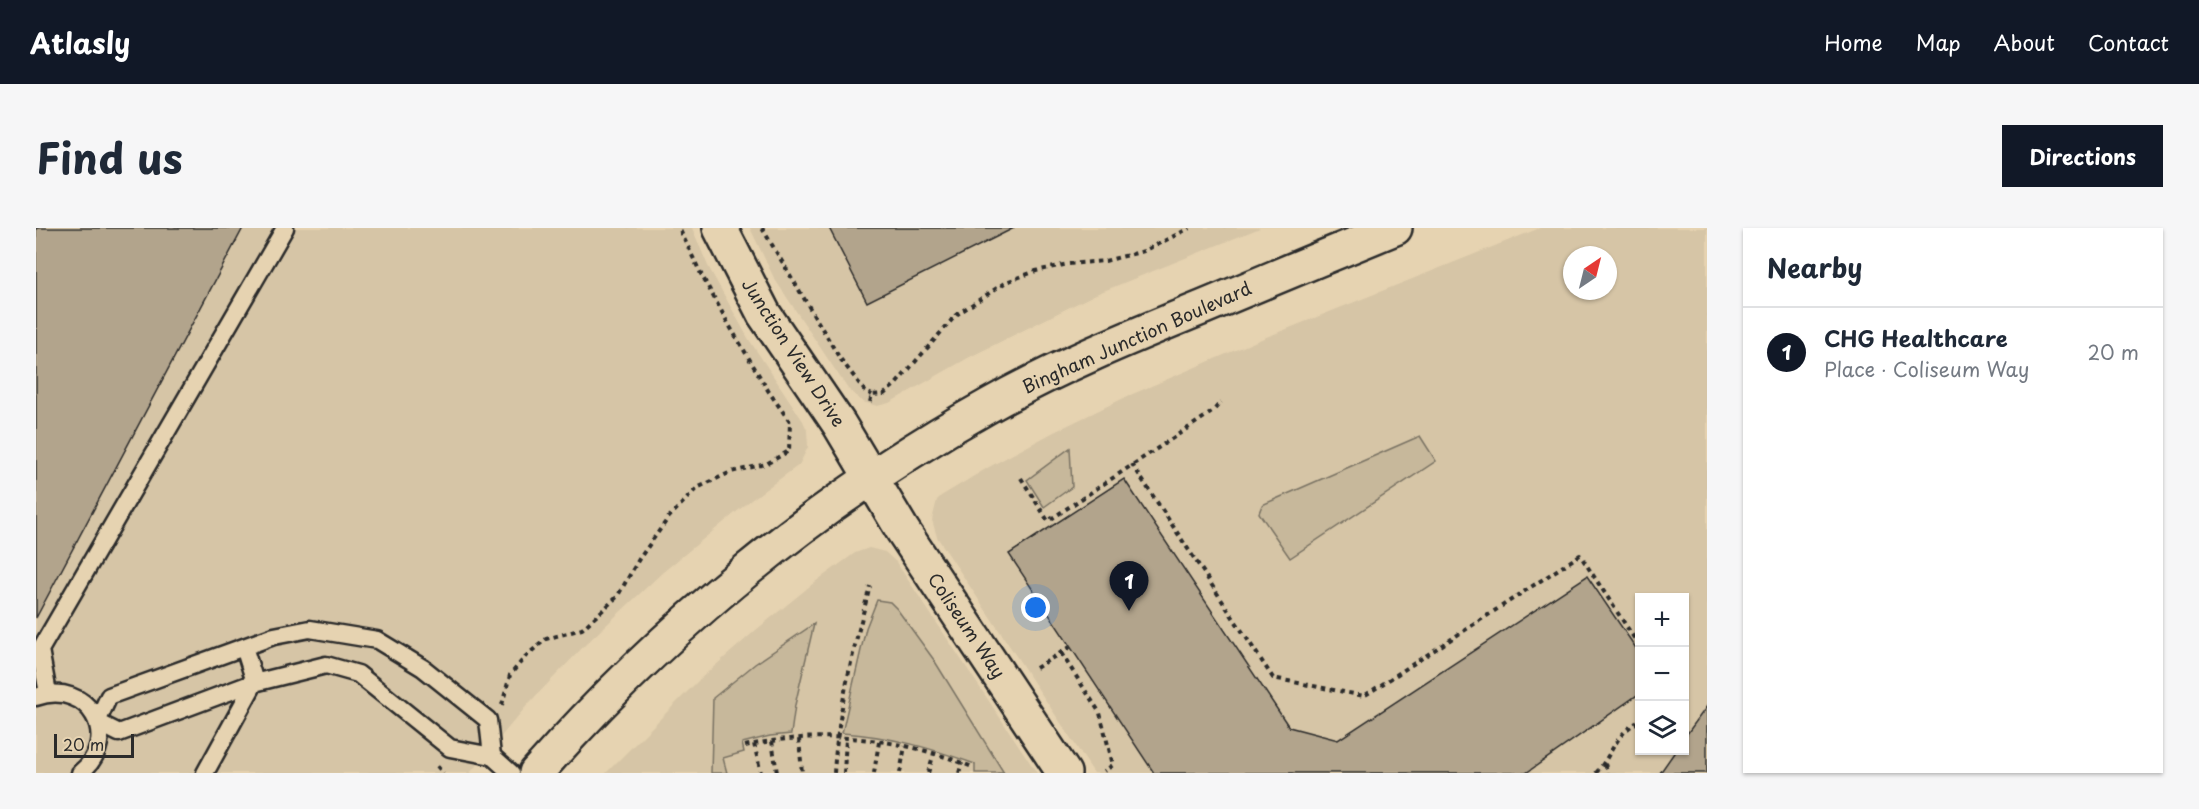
<!DOCTYPE html>
<meta charset="utf-8">
<style>
:root{--surface:#fff;--page:#f6f6f7;--text:#1f2937;--muted:#747a83;--line:#e0e1e3;--accent:#111827}
body{margin:0;font-family:"Playpen Sans",sans-serif;background:var(--page);color:var(--text)}
.controls{position:absolute;right:18px;bottom:18px;display:grid;overflow:hidden;border-radius:0px;box-shadow:0 2px 4px #0004}
.controls button{width:54px;height:54px;display:grid;place-items:center;padding:0;border:0;border-bottom:2px solid var(--line);background:var(--surface);color:var(--text);font:30px sans-serif}
.compass{position:absolute;left:1527px;top:18px;width:54px;height:54px;border-radius:50%;background:var(--surface);box-shadow:0 2px 4px #0004;rotate:35deg}
.scale{position:absolute;left:18px;bottom:15px;width:80px;box-sizing:border-box;padding-left:6px;border:3px solid #2b2b2b;border-top:0;font-size:16px;line-height:21px;white-space:nowrap;color:#2b2b2b;-webkit-text-stroke:4px #e6d3b1;paint-order:stroke}
.you{position:absolute;left:1000px;top:380px;width:21px;height:21px;margin:-15px;border:4px solid #fff;border-radius:50%;background:#1a73e8;box-shadow:0 0 0 9px #1a73e833}
.badge{display:grid;place-items:center;width:39px;height:39px;border-radius:50%;background:var(--accent);color:#fff;font-size:20px;font-weight:700}
.pin{position:absolute;translate:-50% -50px;filter:drop-shadow(0 2px 3px #0008)}
.pin::after{content:'';position:absolute;top:32px;width:21px;height:18px;background:inherit;clip-path:polygon(0 0,100% 0,50% 100%)}
.list{margin:0;padding:0;list-style:none}
h2{display:flex;justify-content:space-between;align-items:center;height:78px;margin:0;padding:0 24px;font-size:26px}
h2 small{font-size:20px;font-weight:400;color:var(--muted)}
.list li{display:grid;grid-template-columns:39px 1fr auto;gap:18px;align-items:center;box-sizing:border-box;height:90px;padding:0 24px;border-top:2px solid var(--line)}
.list b{display:block;font-size:22px;white-space:nowrap}
.list p{margin:0;font-size:20px;white-space:nowrap;color:var(--muted)}
.list em{font-size:20px;font-style:normal;color:var(--muted)}
.icon{flex:none;width:33px;height:33px;fill:none;stroke:currentColor;stroke-width:2;stroke-linecap:round;stroke-linejoin:round}
.map{position:relative;flex:none;width:1671px;height:545px;overflow:hidden;border-radius:0px}
header{display:flex;align-items:center;gap:36px;box-sizing:border-box;height:84px;padding:0 30px;background:var(--accent);color:#fff}
header strong{font-size:28px}
nav{display:flex;gap:33px;margin-inline-start:auto;font-size:21px}
.intro{display:flex;align-items:center;justify-content:space-between;box-sizing:border-box;height:144px;padding:0 36px}
h1{margin:0;font-size:42px}
.button{padding:15px 27px;border-radius:0px;background:var(--accent);color:#fff;font-size:21px;font-weight:700}
main{display:flex;gap:36px;padding:0 36px}
aside{flex:1;background:var(--surface);border-radius:0px;box-shadow:0 2px 4px #0004}
.map>svg:first-child{display:block}
.built{fill:#d6c5a6;fill-rule:evenodd}
.green{fill:#c7b89b;stroke:#797263;stroke-width:1.5}
.building{fill:#b2a48c;stroke:#2b2b2b;stroke-width:1.5}
.lines{fill:none;stroke-linecap:round;stroke-linejoin:round}
.lane-casing{stroke:#2b2b2b;stroke-width:21}
.secondary-casing{stroke:#2b2b2b;stroke-width:38}
.path{stroke:#2b2b2b;stroke-width:4;stroke-dasharray:4.5 4.5;stroke-linecap:butt}
.lane{stroke:#e6d3b1;stroke-width:16}
.secondary{stroke:#e6d3b1;stroke-width:33}
.labels{text-anchor:middle;stroke-width:4.5;stroke-linejoin:round;paint-order:stroke}
.street-label{font-size:18px;fill:#2b2b2b;stroke:#e6d3b1}
</style>
<header>
<strong>Atlasly</strong>
<nav><a>Home</a><a>Map</a><a>About</a><a>Contact</a></nav>
</header>
<div class="intro"><h1>Find us</h1><a class="button">Directions</a></div>
<main>
<div class="map">
<svg width="1671" height="545" viewBox="0 0 1671 545">
<rect width="100%" height="100%" fill="#e6d3b1"/>
<filter id="ink" filterUnits="userSpaceOnUse"><feTurbulence type="fractalNoise" baseFrequency=".0167" numOctaves="2"/><feDisplacementMap in="SourceGraphic" scale="12" xChannelSelector="R" yChannelSelector="G"/><feConvolveMatrix kernelMatrix="1 2 1 2 8 2 1 2 1" color-interpolation-filters="sRGB"/></filter>
<g filter="url(#ink)">
<!-- built -->
<path class="built" d="M0 0H656L672 38 712 110 767 193 771 202 772 219 763 237 715 272 627 344 551 415 494 474 434 545H0Z
M714 0H1224L1060 66 932 130 853 175 841 178 827 174 812 161 738 50Z
M1504 0H1671V545H1058L901 309 896 292 901 272 905 268 953 239 1018 204 1092 168 1223 112ZM1536 27H1572V63H1536ZM1604 370H1648V522H1604Z
M833 320 849 324 860 334 1001 545H570L664 451 720 402 779 354 819 325Z"/>
<!-- green -->
<path class="green" d="M1384 208 1400 233 1254 330 1223 285 1226 277Z
M1034 220 1036 259 1008 279 991 252Z
M841 372 854 374 861 381 898 432 968 545H939V536C895 520 854 508 806 505L830 400Z
M778 396 759 477 755 506 734 508 706 515 708 524 687 530 691 545H675L677 470 719 436Z"/>
<!-- building -->
<path class="building" d="M0 0H207L0 390Z
M793 0H978L831 74Z
M1088 251 1253 499 1302 512 1551 348 1604 426V465L1490 545H1118L973 326Z
M1671 478V545H1624L1640 522H1648V510Z"/>
<g class="lines">
<defs>
<path id="lane" d="M12 465 4 422 249 0
M0 469C53 451 87 510 44 545
M456 528 452 492 387 440 341 412 274 401 238 408 73 468 61 494 83 505 214 456 290 437 322 446 414 520 456 528 475 545
M169 545 219 454 208 419"/>
<path id="secondary" d="M684 0 728 86 803 196 867 303 1028 545
M500 545C629 399 782 273 952 178 1021 139 1094 109 1168 79 1232 52 1295 26 1359 0"/>
</defs>
<!-- lane casing -->
<use href="#lane" class="lane-casing"/>
<!-- secondary casing -->
<use href="#secondary" class="secondary-casing"/>
<!-- path -->
<path class="path" d="M726 0 803 129 829 163 836 167
M834 174 836 167 848 166 860 156 920 87 970 54 1000 43 1032 36 1069 33 1108 23 1154 0
M1096 236 1237 450 1328 468 1544 327 1604 419
M985 250 1012 293 1176 184 1185 174
M1025 425 1064 485 1077 537 1068 543
M1000 440 1034 419
M466 477 474 447 490 428 510 411 546 401 581 369 603 331 633 289 661 260 695 244 730 236 753 223 754 194 733 164 693 97 665 46 643 0
M763 511 766 545
M736 513 741 545
M718 516 725 545
M709 518C784 501 865 509 936 539
M1569 536 1572 545
M401 538 407 545
M798 545C802 481 818 420 834 358
M808 545 810 510
M838 545 843 514
M864 545 869 518
M892 545 898 525
M923 545 926 535
M1560 545C1576 527 1580 504 1604 493"/>
<!-- lane -->
<use href="#lane" class="lane"/>
<!-- secondary -->
<use href="#secondary" class="secondary"/>
</g>
</g>
<g class="labels">
<!-- street labels -->
<g class="street-label">
<text transform="translate(1101 110) rotate(-24)" y="6">Bingham Junction Boulevard</text>
<text transform="translate(757 125) rotate(57)" y="6">Junction View Drive</text>
<text transform="translate(930 398) rotate(56)" y="6">Coliseum Way</text>
</g>
</g>
</svg>
<div class="controls">
<button>+</button>
<button>−</button>
<button><svg class="icon" aria-label="layers" viewBox="0 0 24 24"><path d="M12 4l9 5-9 5-9-5zM3 14l9 5 9-5"/></svg></button>
</div>
<svg class="compass" viewBox="-18 -18 36 36"><path d="M0-13l5 13h-10z" fill="#e53935"/><path d="M0 13l5-13h-10z" fill="#747a83"/></svg>
<div class="scale">20 m</div>
<div class="you"></div>
<div class="pin badge" style="left:1093px;top:383px">1</div>
</div>
<aside>
<h2>Nearby<small></small></h2>
<ul class="list">
<li><span class="badge">1</span><div><b>CHG Healthcare</b><p>Place · Coliseum Way</p></div><em>20 m</em></li>
</ul>
</aside>
</main>
